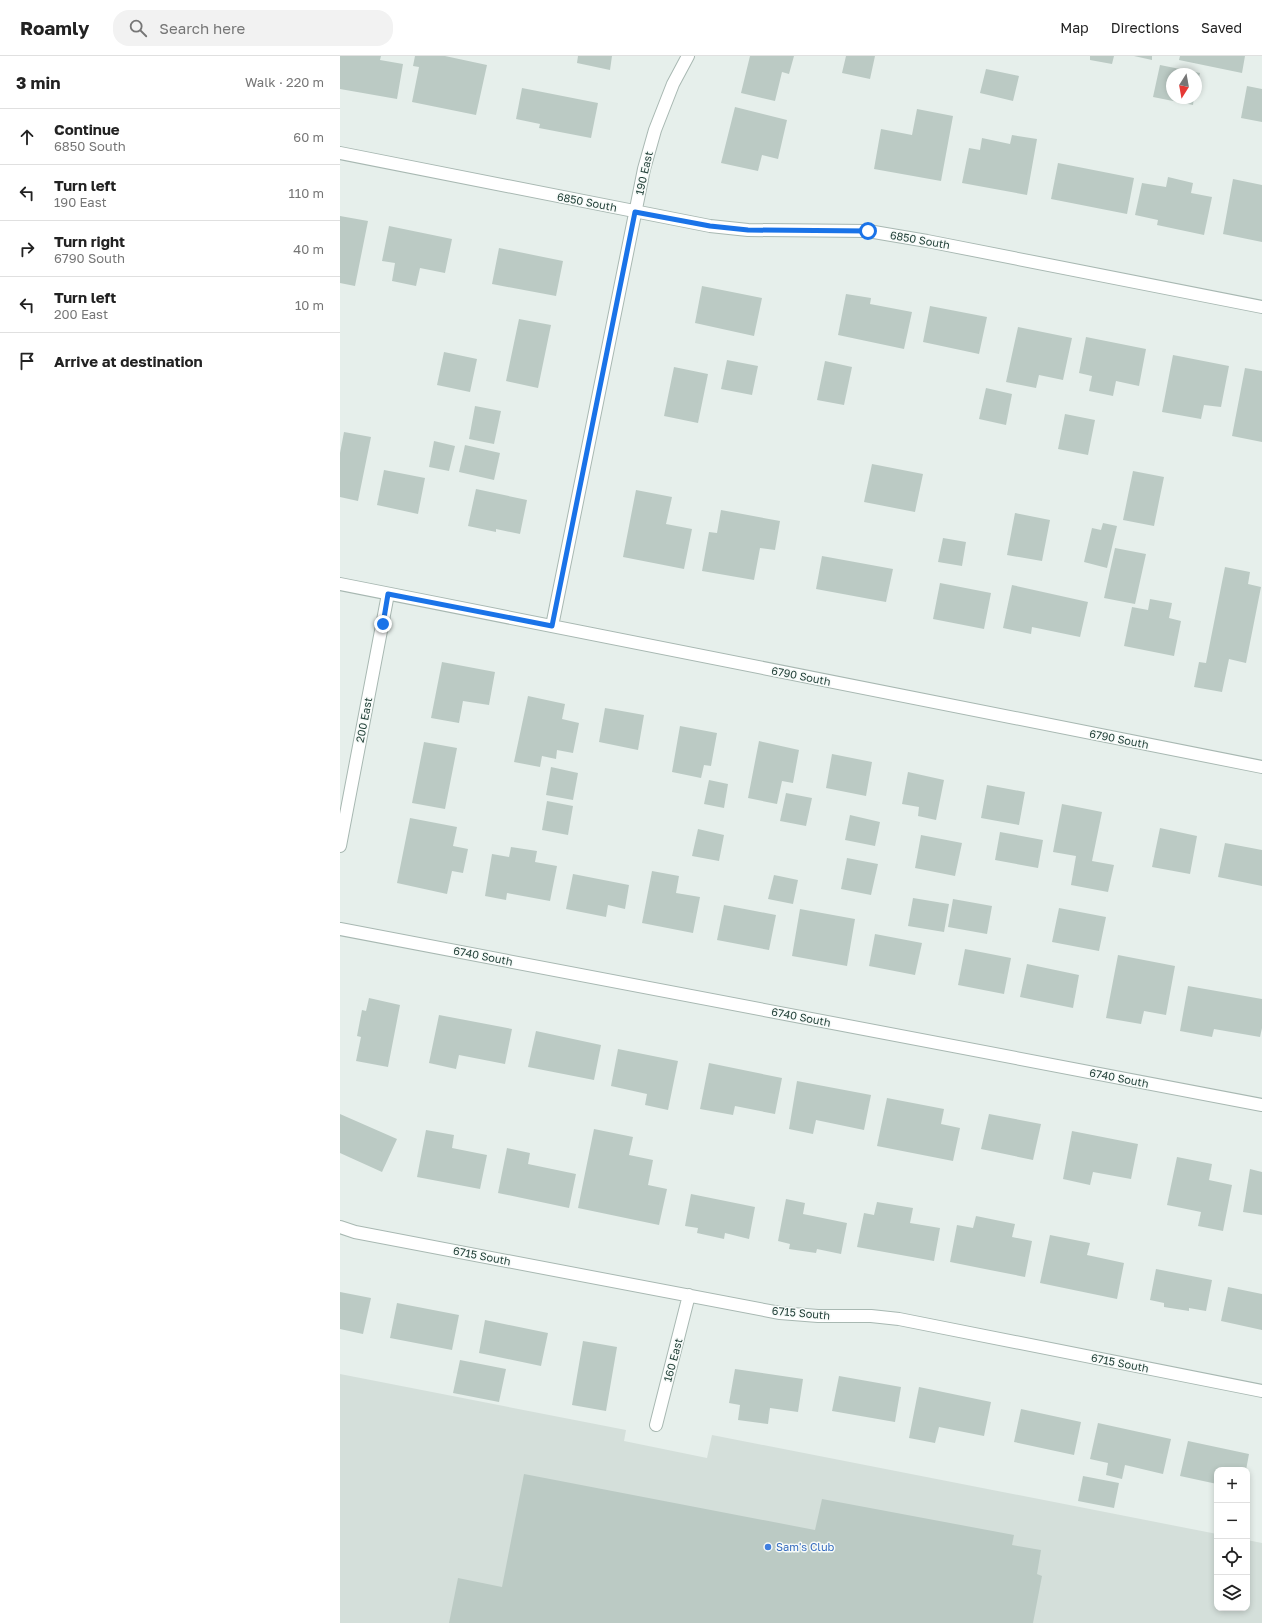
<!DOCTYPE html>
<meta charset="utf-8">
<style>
:root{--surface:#fff;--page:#f2f2f2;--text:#222;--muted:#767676;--line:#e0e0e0}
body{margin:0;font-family:"Golos Text",sans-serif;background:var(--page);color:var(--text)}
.controls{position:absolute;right:12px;bottom:12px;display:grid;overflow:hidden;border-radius:8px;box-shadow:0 2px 6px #0003}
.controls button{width:36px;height:36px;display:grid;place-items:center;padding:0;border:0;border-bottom:1px solid var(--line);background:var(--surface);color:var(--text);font:20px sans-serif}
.compass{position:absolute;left:826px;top:12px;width:36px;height:36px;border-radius:50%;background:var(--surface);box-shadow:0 2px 6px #0003;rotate:191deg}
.stop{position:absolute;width:12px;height:12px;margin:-9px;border:3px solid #1a73e8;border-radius:50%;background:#fff}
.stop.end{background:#1a73e8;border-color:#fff;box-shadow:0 1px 4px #0008}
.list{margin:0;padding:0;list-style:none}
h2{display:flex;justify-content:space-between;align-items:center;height:52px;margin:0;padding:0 16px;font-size:17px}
h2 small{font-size:13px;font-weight:400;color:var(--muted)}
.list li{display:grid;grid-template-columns:26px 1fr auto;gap:12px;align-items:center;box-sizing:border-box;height:56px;padding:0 16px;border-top:1px solid var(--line)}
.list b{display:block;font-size:15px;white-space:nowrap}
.list p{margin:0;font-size:13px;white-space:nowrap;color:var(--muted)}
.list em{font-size:13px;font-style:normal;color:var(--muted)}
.icon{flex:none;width:22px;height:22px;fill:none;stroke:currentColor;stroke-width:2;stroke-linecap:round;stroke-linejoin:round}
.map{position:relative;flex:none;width:922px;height:1567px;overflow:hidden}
header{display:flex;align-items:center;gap:24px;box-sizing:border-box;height:56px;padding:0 20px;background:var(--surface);border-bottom:1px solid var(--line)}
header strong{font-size:19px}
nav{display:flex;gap:22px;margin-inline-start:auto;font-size:14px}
.search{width:280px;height:36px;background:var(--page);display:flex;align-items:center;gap:10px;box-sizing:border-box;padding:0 14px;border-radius:16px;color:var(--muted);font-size:15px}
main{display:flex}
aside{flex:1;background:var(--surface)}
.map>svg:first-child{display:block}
.built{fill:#d4dfda}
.building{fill:#bbcac4}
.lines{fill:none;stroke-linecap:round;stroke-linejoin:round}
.minor-casing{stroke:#a8b8b2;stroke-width:14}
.minor{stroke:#fff;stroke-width:12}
.route{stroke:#1a73e8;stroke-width:5}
.shop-dot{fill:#3f7fe0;stroke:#f7fbf9;stroke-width:1.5}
.labels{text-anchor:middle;stroke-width:3;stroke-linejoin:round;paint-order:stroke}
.street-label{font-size:11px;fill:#24423a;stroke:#f7fbf9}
.shop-label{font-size:11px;fill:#366cbe;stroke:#f7fbf9;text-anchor:start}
</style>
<header>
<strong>Roamly</strong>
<div class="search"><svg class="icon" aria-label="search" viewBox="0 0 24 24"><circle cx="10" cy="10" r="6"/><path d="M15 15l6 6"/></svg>Search here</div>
<nav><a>Map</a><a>Directions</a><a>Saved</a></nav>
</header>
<main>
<aside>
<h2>3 min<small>Walk · 220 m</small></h2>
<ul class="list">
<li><svg class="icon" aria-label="ahead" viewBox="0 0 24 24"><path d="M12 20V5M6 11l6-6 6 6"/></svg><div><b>Continue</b><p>6850 South</p></div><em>60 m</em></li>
<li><svg class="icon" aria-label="left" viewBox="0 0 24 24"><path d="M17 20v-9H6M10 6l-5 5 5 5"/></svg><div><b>Turn left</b><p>190 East</p></div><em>110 m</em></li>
<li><svg class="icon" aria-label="right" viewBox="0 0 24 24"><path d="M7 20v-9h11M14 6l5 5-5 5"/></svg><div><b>Turn right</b><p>6790 South</p></div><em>40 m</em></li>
<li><svg class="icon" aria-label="left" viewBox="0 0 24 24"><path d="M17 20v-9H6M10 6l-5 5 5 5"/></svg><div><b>Turn left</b><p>200 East</p></div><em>10 m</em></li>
<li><svg class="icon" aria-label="arrive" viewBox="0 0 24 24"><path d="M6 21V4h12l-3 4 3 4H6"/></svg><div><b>Arrive at destination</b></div></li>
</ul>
</aside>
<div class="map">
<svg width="922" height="1567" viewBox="0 0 922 1567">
<rect width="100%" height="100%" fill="#e6efeb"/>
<!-- built -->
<path class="built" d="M0 1318 286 1374 284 1385 367 1402 372 1379 877 1478V1552H907V1484L922 1487V1567H0Z"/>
<!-- building -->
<path class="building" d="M0 0H41L40 4 63 8 57 43 0 33Z
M75 0H105L147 9 136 59 72 46 79 11 73 10Z
M238 0H272L270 14 237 7Z
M410 0H454L449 18 442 16 435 45 401 37Z
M506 0H535L530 23 502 17Z
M750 0H774L772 8 750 4Z
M794 0H812V4Z
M840 0H905L902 17 839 4Z
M820 9 860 17 857 31 856 18H832V42H854L853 49 813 41Z
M646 13 679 20 673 45 640 37Z
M907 30 922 33V66L901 62Z
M182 32 258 47 251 82 199 72 200 68 176 63Z
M395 51 447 64 438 103 422 99 418 115 381 107Z
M577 53 613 60 601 125 534 113 541 73 572 79Z
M672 79 697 83 687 139 622 127 629 92 640 94 642 82 670 88Z
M718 107 794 122 787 158 711 143Z
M828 121 853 127 851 137 872 141 864 179 817 169 818 164 795 159 802 127 826 131Z
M893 123 922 129V186L883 178Z
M0 160 28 165 15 230 0 227Z
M49 170 112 183 105 217 80 212 76 230 52 225 55 207 42 205Z
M159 192 223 205 216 240 152 228Z
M362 230 422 242 414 280 355 267Z
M506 238 531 242 530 248 572 256 564 293 498 279Z
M590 250 647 261 639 298 583 286Z
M179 263 211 269 198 332 166 325Z
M678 271 732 282 723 324 699 319 696 332 666 326Z
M746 281 806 293 799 330 776 325 773 340 749 335 752 320 739 317Z
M104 296 137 303 130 336 97 329Z
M833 299 889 310 881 351 864 349 861 363 822 356Z
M387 304 418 310 412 339 381 333Z
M485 305 512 311 504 349 477 344Z
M334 311 368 318 358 367 324 360Z
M905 312 922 315V386L892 380Z
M646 332 672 338 666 369 639 363Z
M135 350 161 355 154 388 129 383Z
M725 358 755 364 748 399 718 393Z
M4 376 31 381 18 445 0 441V397Z
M94 385 115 390 109 415 89 411Z
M125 389 160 397 154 424 119 416Z
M532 408 583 418 575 456 524 446Z
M44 414 85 422 78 458 37 449Z
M793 415 824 421 814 470 783 464Z
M136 433 187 444 180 478 156 473V476L128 470Z
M296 434 332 441 326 468 352 473 344 513 283 501Z
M381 454 440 465 435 494 420 492 414 524 362 515 369 476 377 477Z
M675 457 710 464 702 505 667 499Z
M763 467 777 470 767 512 744 506 752 472 761 474Z
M603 482 626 486 622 510 598 506Z
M775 492 806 498 795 548 764 542Z
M482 500 553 513 546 546 476 533Z
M885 511 910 516 908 528 921 531 906 607 889 603 882 636 854 631 859 606 866 607Z
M600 527 651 537 644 573 593 563Z
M672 529 748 546 740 581 692 571 691 578 663 572Z
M810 543 832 547 829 562 841 565 834 600 784 590 792 551 808 554Z
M102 606 155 616 149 649 123 645 119 667 91 662Z
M188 640 225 648 222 663 239 667 233 697 217 694 216 703 202 700 200 711 174 706Z
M265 652 304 659 298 694 259 686Z
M340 670 377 677 371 710 364 709 361 722 332 716Z
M419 685 459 694 453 727 442 725 437 748 408 742Z
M84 686 117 692 105 753 72 747Z
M492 698 532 706 526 740 486 732Z
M211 711 238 717 233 744 206 739Z
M568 716 604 724 596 764 578 760 579 751 562 748Z
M369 724 388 728 384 752 364 748Z
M647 729 685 736 679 769 641 762Z
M446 737 472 742 466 770 440 765Z
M207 745 233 750 228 779 202 774Z
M722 748 762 756 752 805 774 809 768 836 731 829 736 800 713 796Z
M510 759 540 766 535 790 505 784Z
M70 762 117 771 113 790 128 793 123 817 112 815 107 838 57 827Z
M820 772 857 780 850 818 812 811Z
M358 773 384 779 379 805 352 800Z
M660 776 703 784 698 812 655 804Z
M581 779 622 787 615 820 575 812Z
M885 787 922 794V830L878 821Z
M171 791 197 795 195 806 217 810 210 845 167 837 166 844 145 840 152 798 169 801Z
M507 802 538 808 531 839 501 833Z
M312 815 339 820 336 837 360 841 353 877 302 867Z
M233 818 289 829 285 853 268 849 266 861 226 853Z
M434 819 458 824 453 848 428 843Z
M573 842 609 848 604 876 568 870Z
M613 843 652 850 647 878 608 871Z
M384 849 436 859 429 894 377 884Z
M719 852 766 861 759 895 712 886Z
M460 853 515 863 507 910 452 900Z
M535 878 582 887 575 919 529 910Z
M625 893 671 902 664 938 618 929Z
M778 899 835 910 826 959 804 955 801 968 766 962Z
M687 908 739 919 733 952 680 941Z
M848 930 922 943V972L920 981 874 973 872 981 840 975Z
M29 942 60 949 48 1011 16 1005 21 981 17 980 22 954 26 955Z
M99 959 172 973 165 1008 119 999 116 1013 89 1007Z
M196 975 261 989 254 1024 188 1011Z
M278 993 338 1005 328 1054 305 1049 307 1038 271 1030Z
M369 1007 442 1022 435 1058 395 1050 393 1059 360 1053Z
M457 1025 531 1039 524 1074 476 1064 473 1078 449 1073Z
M547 1042 604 1053 601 1068 620 1072 613 1105 537 1090Z
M0 1058 57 1083 42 1116 0 1097Z
M649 1058 701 1068 693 1104 641 1093Z
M254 1073 293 1081 289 1099 313 1104 308 1129 327 1133 319 1169 238 1152Z
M86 1074 114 1079 112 1092 147 1099 140 1133 77 1121Z
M732 1075 798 1088 791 1123 753 1116 750 1129 723 1123Z
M167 1092 190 1097 188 1108 236 1118 229 1152 158 1137Z
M837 1101 872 1108 869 1124 892 1129 883 1175 858 1170 861 1156 827 1149Z
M910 1113 922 1116V1159L903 1156Z
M351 1138 415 1151 409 1183 385 1177 384 1183 357 1177 358 1172 345 1170Z
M446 1143 465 1147 463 1158 507 1167 501 1198 477 1193 476 1197 449 1193 450 1188 438 1185Z
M537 1146 573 1152 570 1167 600 1172 594 1205 517 1191 524 1157 534 1159Z
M636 1160 675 1168 672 1181 692 1185 685 1221 610 1206 617 1169 633 1172Z
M710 1179 750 1187 747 1199 784 1207 777 1243 700 1227Z
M816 1213 872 1224 866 1255 849 1252V1255L824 1251V1247L810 1244Z
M888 1231 922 1238V1274L881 1265Z
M0 1236 31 1242 23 1278 0 1273Z
M57 1247 119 1259 112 1294 50 1282Z
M145 1264 208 1277 201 1310 139 1297Z
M243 1285 277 1291 266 1355 232 1349Z
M120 1304 166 1313 159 1346 113 1337Z
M395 1313 463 1323 458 1356 430 1352 428 1368 398 1364 400 1349 389 1347Z
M499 1320 561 1331 555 1366 492 1355Z
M579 1331 651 1346 644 1380 599 1371 595 1387 569 1382Z
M681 1353 741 1366 734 1399 674 1386Z
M758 1367 831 1383 823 1418 785 1409 782 1423 766 1419 768 1407 750 1403Z
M848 1385 909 1398 906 1414H877V1428L840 1420Z
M184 1418 475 1474 482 1443 674 1479 672 1489 701 1494 697 1518 702 1520 693 1567H109L118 1522 162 1531Z
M743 1420 779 1427 774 1452 738 1445Z"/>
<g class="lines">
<defs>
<path id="minor" d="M0 97 370 170 408 174 528 175 587 185 922 251
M0 528 922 711
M212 570 304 113 315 74 333 28 348 0
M0 790 48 538
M0 873 922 1049
M0 1171 15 1176 440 1257 478 1260H531L559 1263 922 1335
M316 1369 349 1239"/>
</defs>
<!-- minor casing -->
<use href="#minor" class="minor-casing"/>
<!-- minor -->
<use href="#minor" class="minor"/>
</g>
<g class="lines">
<!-- route -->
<path class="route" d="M43 568 48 538 212 570 295 156 370 170 408 174 528 175"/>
</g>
<!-- markers -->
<circle class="shop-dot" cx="428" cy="1491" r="4"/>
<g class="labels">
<!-- street labels -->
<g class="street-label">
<text transform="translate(304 117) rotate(-77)" y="4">190 East</text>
<text transform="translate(247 146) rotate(11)" y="4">6850 South</text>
<text transform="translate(580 184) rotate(10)" y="4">6850 South</text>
<text transform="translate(461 620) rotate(11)" y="4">6790 South</text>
<text transform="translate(24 664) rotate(-79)" y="4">200 East</text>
<text transform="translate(779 683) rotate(11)" y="4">6790 South</text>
<text transform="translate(143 900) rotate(11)" y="4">6740 South</text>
<text transform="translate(461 961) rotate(11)" y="4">6740 South</text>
<text transform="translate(779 1022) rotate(11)" y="4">6740 South</text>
<text transform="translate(142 1200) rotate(11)" y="4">6715 South</text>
<text transform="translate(461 1257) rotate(5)" y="4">6715 South</text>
<text transform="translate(333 1304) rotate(-75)" y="4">160 East</text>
<text transform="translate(780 1307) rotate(11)" y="4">6715 South</text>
</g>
<!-- shop labels -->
<g class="shop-label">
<text x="436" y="1495">Sam's Club</text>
</g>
</g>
</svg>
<div class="controls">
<button>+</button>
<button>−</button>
<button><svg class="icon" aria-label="locate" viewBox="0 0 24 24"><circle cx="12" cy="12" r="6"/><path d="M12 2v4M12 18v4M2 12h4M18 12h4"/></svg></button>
<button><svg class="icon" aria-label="layers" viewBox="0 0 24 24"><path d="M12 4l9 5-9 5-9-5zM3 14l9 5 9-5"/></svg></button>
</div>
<svg class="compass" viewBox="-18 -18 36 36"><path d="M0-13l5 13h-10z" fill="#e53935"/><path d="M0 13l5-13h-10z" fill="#767676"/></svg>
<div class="stop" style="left:528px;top:175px"></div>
<div class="stop end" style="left:43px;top:568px"></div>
</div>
</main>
